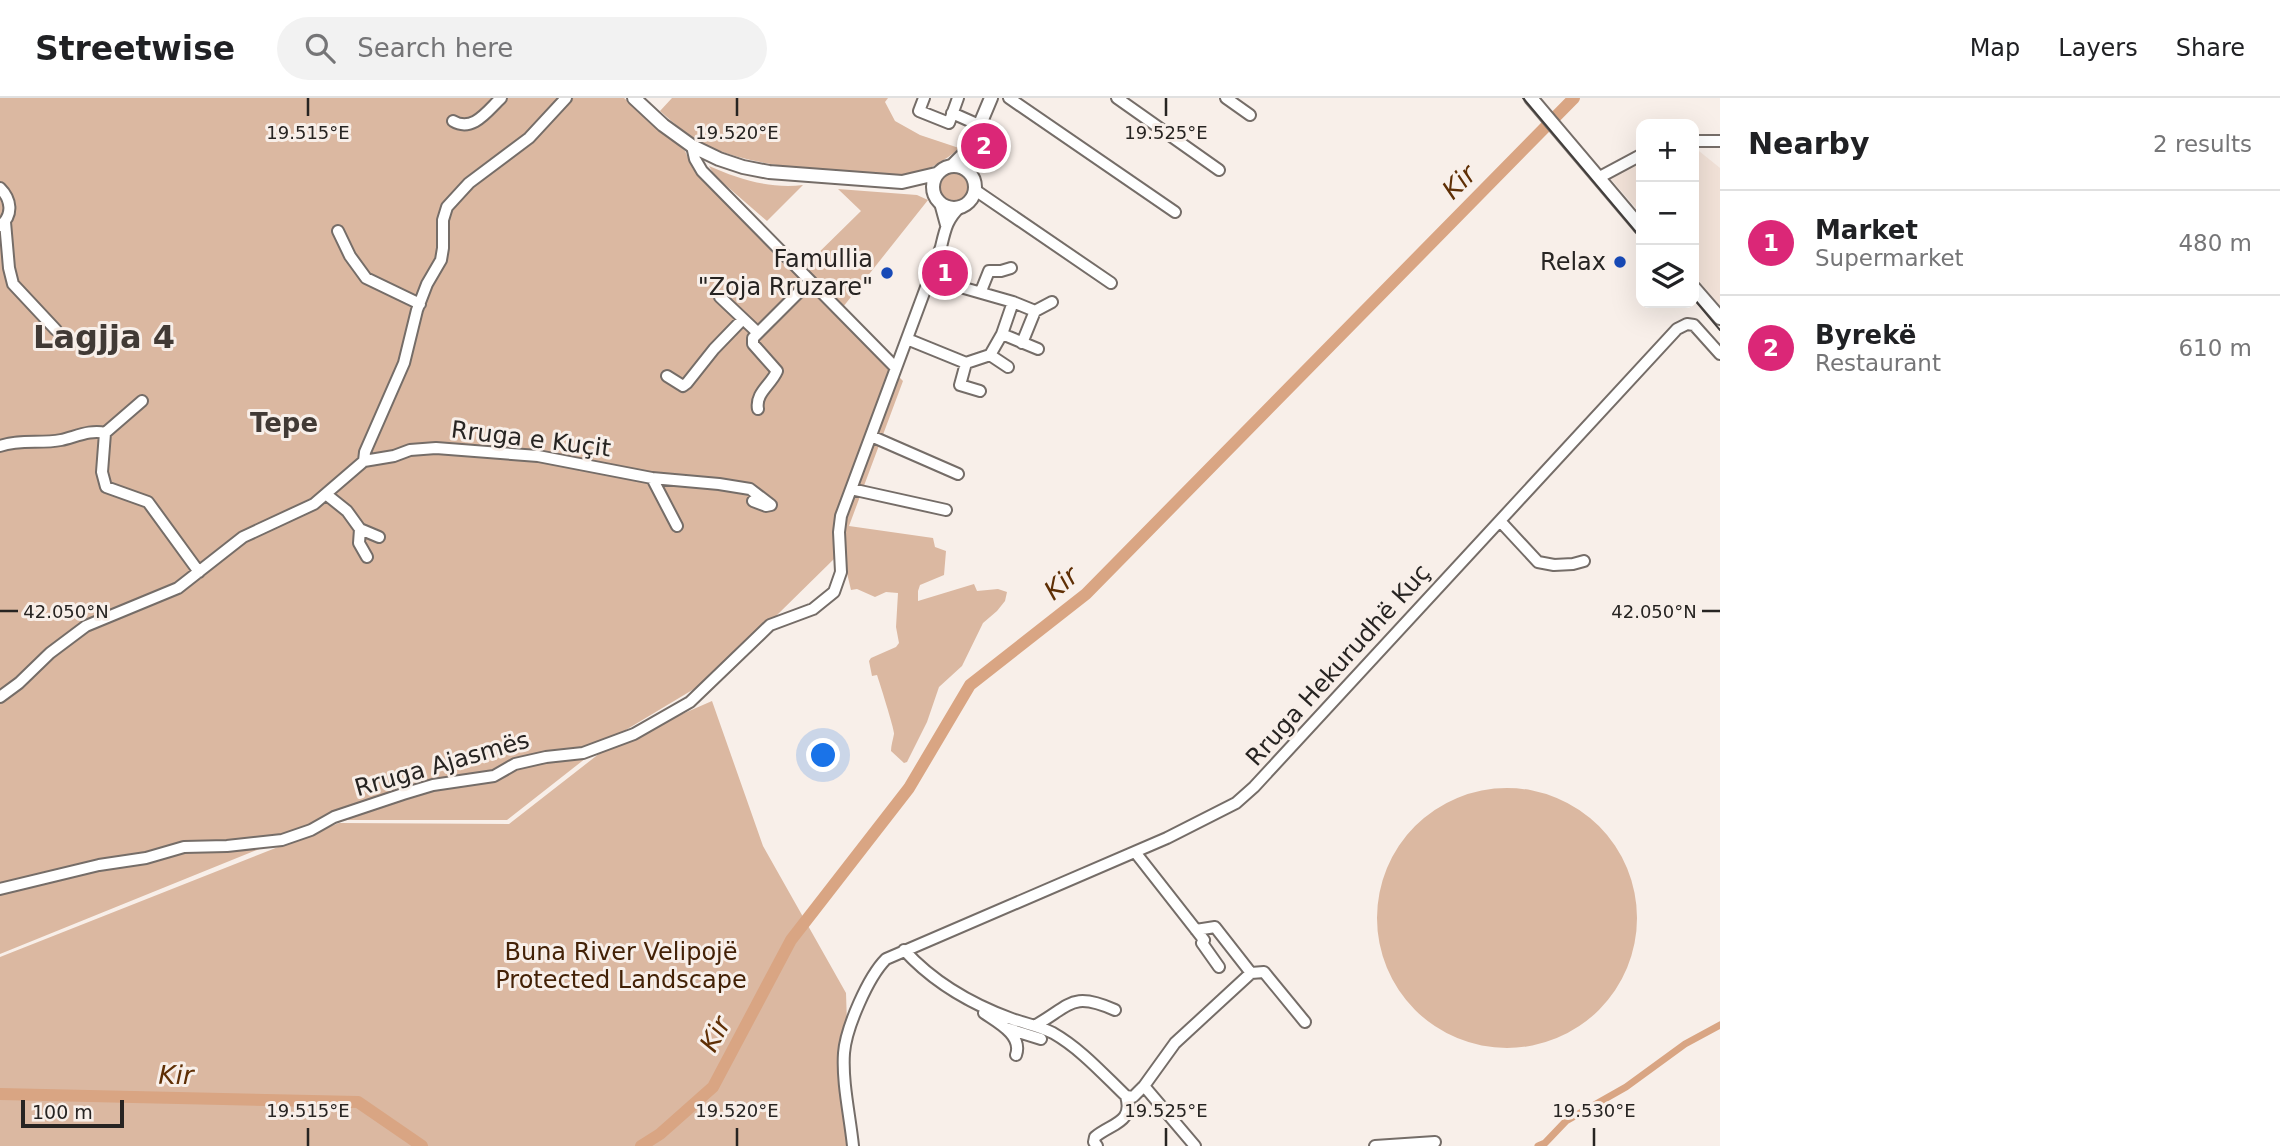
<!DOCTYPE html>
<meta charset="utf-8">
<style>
:root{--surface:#fff;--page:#f2f2f2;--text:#202124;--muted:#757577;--line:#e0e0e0;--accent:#db2777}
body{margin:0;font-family:"DejaVu Sans",sans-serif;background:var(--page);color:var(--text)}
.controls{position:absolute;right:21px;top:21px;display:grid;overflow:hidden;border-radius:14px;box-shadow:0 7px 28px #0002}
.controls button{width:63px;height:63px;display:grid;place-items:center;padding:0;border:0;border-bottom:2px solid var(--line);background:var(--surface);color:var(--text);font:35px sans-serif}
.scale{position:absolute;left:21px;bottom:18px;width:103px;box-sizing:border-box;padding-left:7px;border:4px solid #272422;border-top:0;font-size:19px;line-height:24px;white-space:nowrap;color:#272422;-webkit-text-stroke:5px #f8efe9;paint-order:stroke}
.you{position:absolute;left:824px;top:658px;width:24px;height:24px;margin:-18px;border:5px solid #fff;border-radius:50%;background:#1a73e8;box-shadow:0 0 0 10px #1a73e833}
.badge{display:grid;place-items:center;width:46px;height:46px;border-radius:50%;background:var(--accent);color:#fff;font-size:23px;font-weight:700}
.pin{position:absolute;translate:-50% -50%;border:4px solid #fff;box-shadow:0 2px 7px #0006}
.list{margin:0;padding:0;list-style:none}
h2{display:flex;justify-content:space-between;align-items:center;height:91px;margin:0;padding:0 28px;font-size:30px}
h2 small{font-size:23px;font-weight:400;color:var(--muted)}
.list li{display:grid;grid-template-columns:46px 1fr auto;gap:21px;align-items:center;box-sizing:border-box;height:105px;padding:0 28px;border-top:2px solid var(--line)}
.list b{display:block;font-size:26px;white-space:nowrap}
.list p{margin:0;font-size:23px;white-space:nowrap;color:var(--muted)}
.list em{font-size:23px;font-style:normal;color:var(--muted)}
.icon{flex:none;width:38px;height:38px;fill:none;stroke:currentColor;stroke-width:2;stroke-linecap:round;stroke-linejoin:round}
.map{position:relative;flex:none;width:1720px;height:1048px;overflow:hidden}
header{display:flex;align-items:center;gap:42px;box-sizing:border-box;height:98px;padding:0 35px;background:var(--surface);border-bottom:2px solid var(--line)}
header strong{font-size:33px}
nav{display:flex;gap:38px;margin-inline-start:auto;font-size:24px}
.search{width:490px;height:63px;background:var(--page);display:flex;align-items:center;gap:18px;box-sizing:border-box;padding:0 24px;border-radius:38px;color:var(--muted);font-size:26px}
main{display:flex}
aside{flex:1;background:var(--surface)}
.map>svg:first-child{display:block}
.built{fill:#f2e2d8}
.green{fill:#dbb8a1}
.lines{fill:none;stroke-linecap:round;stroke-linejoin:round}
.canal{stroke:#d9a583;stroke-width:7}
.river{stroke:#d9a583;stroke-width:12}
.minor-casing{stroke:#756d68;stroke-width:14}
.major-casing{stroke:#756d68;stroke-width:16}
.minor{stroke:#fff;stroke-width:10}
.major{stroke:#fff;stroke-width:12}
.rail{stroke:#433f3d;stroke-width:2}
.ticks{fill:none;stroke:#272422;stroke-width:2.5}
.poi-dot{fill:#184ab7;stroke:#f8efe9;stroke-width:2.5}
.labels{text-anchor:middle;stroke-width:6;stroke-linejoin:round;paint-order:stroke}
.poi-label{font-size:24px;fill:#272422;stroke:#f8efe9;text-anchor:end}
.street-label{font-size:24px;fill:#272422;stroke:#f8efe9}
.park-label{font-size:24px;fill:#432106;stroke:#f8efe9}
.water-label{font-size:26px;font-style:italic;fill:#5f2f05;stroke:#f8efe9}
.neighbourhood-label{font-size:26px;font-weight:bold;fill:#413a35;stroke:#f8efe9}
.district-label{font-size:32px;font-weight:bold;fill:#413a35;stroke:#f8efe9}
.ticks-label{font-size:18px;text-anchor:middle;fill:#272422;stroke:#f8efe9;stroke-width:6;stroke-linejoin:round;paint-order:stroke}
</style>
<header>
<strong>Streetwise</strong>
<div class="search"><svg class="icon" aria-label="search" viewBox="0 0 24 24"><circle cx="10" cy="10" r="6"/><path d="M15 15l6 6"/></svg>Search here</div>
<nav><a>Map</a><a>Layers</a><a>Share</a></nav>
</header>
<main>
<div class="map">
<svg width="1720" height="1048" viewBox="0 0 1720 1048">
<rect width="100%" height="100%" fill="#f8efe9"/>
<!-- built -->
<path class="built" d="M1694 49 1720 70V208L1694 177Z
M1641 62V116L1610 80Z"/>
<!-- green -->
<path class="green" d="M0 0H624L685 53 693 71 903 283 849 428 933 440 935 449 946 453 944 477 920 487 918 493V503L974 486 977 493 998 491 1007 494 1005 503 997 513 983 525 962 568 939 589 927 624 907 664 904 665 891 653C891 647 893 642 894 636 895 633 879 583 877 577L872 578 869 563 871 560 896 549 899 545 896 529 898 495 886 494 875 499 857 491 851 492 846 471 836 459 714 579 609 642 507 722H347L321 726 0 856Z
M672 0H888L885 4 895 23 920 37 959 50C954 57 922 76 914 77 898 78 881 75 865 74 815 71 760 70 712 50 692 41 676 27 660 13Z
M709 68C738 81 770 91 803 87L767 123 714 77Z
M937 88a16 16 0 1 1 32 0a16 16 0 1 1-32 0Z
M838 91 917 97 928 102 843 209 804 169 861 113Z
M712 603 763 748 846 895 851 1048H0V859L339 725 509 726 609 648Z
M1377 820a130 130 0 1 1 260 0a130 130 0 1 1-260 0Z"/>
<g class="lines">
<!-- canal -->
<path class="canal" d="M1538 1048 1545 1045 1566 1023 1626 989 1685 946 1720 927"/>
<!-- river -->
<path class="river" d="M0 996 358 1004 422 1048
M641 1048 660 1036 713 989 791 842 909 690 970 587 1086 496 1574 0"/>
<defs>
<path id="minor" d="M924 0 919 13 949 25 958 0
M1009 0 1175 114
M1117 0 1219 72
M1226 0 1250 17
M952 15 979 27
M453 23C473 35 488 12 501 0
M1694 43H1720
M692 48 695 61 702 73 896 270
M1598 80 1641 57
M0 90C11 101 14 117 0 128
M975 92 1111 185
M940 105 946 127
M5 124 9 170 13 186 56 232
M338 133 350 158 366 180 420 206
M981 193 989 173H1001L1011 170
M720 199 757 234
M1013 204 1035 213 1022 245
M1035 213 1052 204
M1002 236 1038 251
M907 241 966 265 990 257 1002 236 1013 204 964 190 930 178
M990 257 1008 269
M966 265 960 287 980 293
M667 278 683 288 687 285 714 251 743 221
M758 311C755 295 771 287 777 273L753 246V240L810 183
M105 335 102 374 106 389 148 404 199 474
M871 338 958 376
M0 348C20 341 41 346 61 342 75 339 91 331 105 335L142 303
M364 363 394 358 410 352 436 350 538 358 652 380 719 386 750 391 771 407 766 408 753 403
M364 363 365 354 404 265 417 212 427 186 441 162 443 150V122L447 109 469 85 529 40 566 0
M652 380 677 428
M851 391 946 412
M327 397 347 413 360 431 379 439
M1500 423 1538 464 1554 467 1573 466 1584 463
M360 431 359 445 367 459
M0 599 19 585 50 555 86 528 178 490 243 439 314 406 364 363
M1135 754 1204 842 1202 845 1219 869
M0 791 99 767 146 760 184 749 227 748 282 742 311 732 334 719 403 696 433 687 494 678 515 666 546 659 583 655 634 636 690 604 770 527 813 511 834 494 841 474 839 434 841 418 941 149C945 132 947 121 960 109
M1196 832 1215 829 1251 875 1264 874 1305 924
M904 852C934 885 971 906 1012 921 1026 926 1039 928 1053 935 1081 951 1103 976 1126 998L1133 999 1144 988 1175 945 1251 875
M984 915C997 924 1023 937 1016 957
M1036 927C1071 907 1072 893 1115 912
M1006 930 1041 941
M1144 988 1195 1048
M853 1048C850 1018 842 985 844 955 846 930 868 879 886 861L1167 740 1236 705 1254 689 1677 231 1687 226 1694 227 1720 256
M1097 1048 1094 1044 1095 1039C1112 1025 1134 1025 1126 998
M1375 1048 1435 1044"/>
<path id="major" d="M634 0 663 27 692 48 719 61 743 69 769 74 902 84 936 76
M1531 0 1641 130
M952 68 970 50 991 0
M933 89a21 21 0 1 1 42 0a21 21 0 1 1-42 0Z
M1694 190 1720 220"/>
</defs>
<!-- minor casing -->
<use href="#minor" class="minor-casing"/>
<!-- major casing -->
<use href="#major" class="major-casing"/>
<!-- minor -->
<use href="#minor" class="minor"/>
<!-- major -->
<use href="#major" class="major"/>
<!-- rail -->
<path class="rail" d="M1523 0 1641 140
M1694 201 1720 232"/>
</g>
<!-- ticks -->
<path class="ticks" d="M308 0V18M737 0V18M1166 0V18M0 513H18M1702 513H1720M308 1030V1048M737 1030V1048M1166 1030V1048M1594 1030V1048"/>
<!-- markers -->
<g class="poi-dot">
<circle cx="1620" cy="164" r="7"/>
<circle cx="887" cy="175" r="7"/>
</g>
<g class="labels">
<!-- poi labels -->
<g class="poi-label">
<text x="873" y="169">Famullia<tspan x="873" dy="28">"Zoja Rruzare"</tspan></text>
<text x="1606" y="172">Relax</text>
</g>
<!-- street labels -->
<g class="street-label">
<text transform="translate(531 341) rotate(7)" y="8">Rruga e Kuçit</text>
<text transform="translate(1338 567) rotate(-48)" y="8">Rruga Hekurudhë Kuç</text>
<text transform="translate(442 666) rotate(-16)" y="8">Rruga Ajasmës</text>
</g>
<!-- park labels -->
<g class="park-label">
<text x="621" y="862">Buna River Velipojë<tspan x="621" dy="28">Protected Landscape</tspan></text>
</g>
<!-- water labels -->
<g class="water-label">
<text transform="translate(1459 84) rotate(-45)" y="9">Kir</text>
<text transform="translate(1061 485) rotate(-40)" y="9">Kir</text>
<text transform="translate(715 936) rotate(-62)" y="9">Kir</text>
<text transform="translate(176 977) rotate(1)" y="9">Kir</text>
</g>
<!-- neighbourhood labels -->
<g class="neighbourhood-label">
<text x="284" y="334">Tepe</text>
</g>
<!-- district labels -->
<g class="district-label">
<text x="104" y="250">Lagjja 4</text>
</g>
</g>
<g class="ticks-label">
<text x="308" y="41">19.515°E</text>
<text x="737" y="41">19.520°E</text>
<text x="1166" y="41">19.525°E</text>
<text x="66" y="520">42.050°N</text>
<text x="1654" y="520">42.050°N</text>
<text x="308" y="1019">19.515°E</text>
<text x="737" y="1019">19.520°E</text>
<text x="1166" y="1019">19.525°E</text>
<text x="1594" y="1019">19.530°E</text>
</g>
</svg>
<div class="controls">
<button>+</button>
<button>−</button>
<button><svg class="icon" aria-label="layers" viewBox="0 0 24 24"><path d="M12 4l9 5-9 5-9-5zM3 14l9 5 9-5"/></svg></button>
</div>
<div class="scale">100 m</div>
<div class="you"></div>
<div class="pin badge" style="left:945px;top:175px">1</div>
<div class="pin badge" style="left:984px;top:48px">2</div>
</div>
<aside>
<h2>Nearby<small>2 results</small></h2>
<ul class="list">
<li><span class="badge">1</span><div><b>Market</b><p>Supermarket</p></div><em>480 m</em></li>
<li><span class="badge">2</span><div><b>Byrekë</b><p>Restaurant</p></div><em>610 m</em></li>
</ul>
</aside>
</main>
